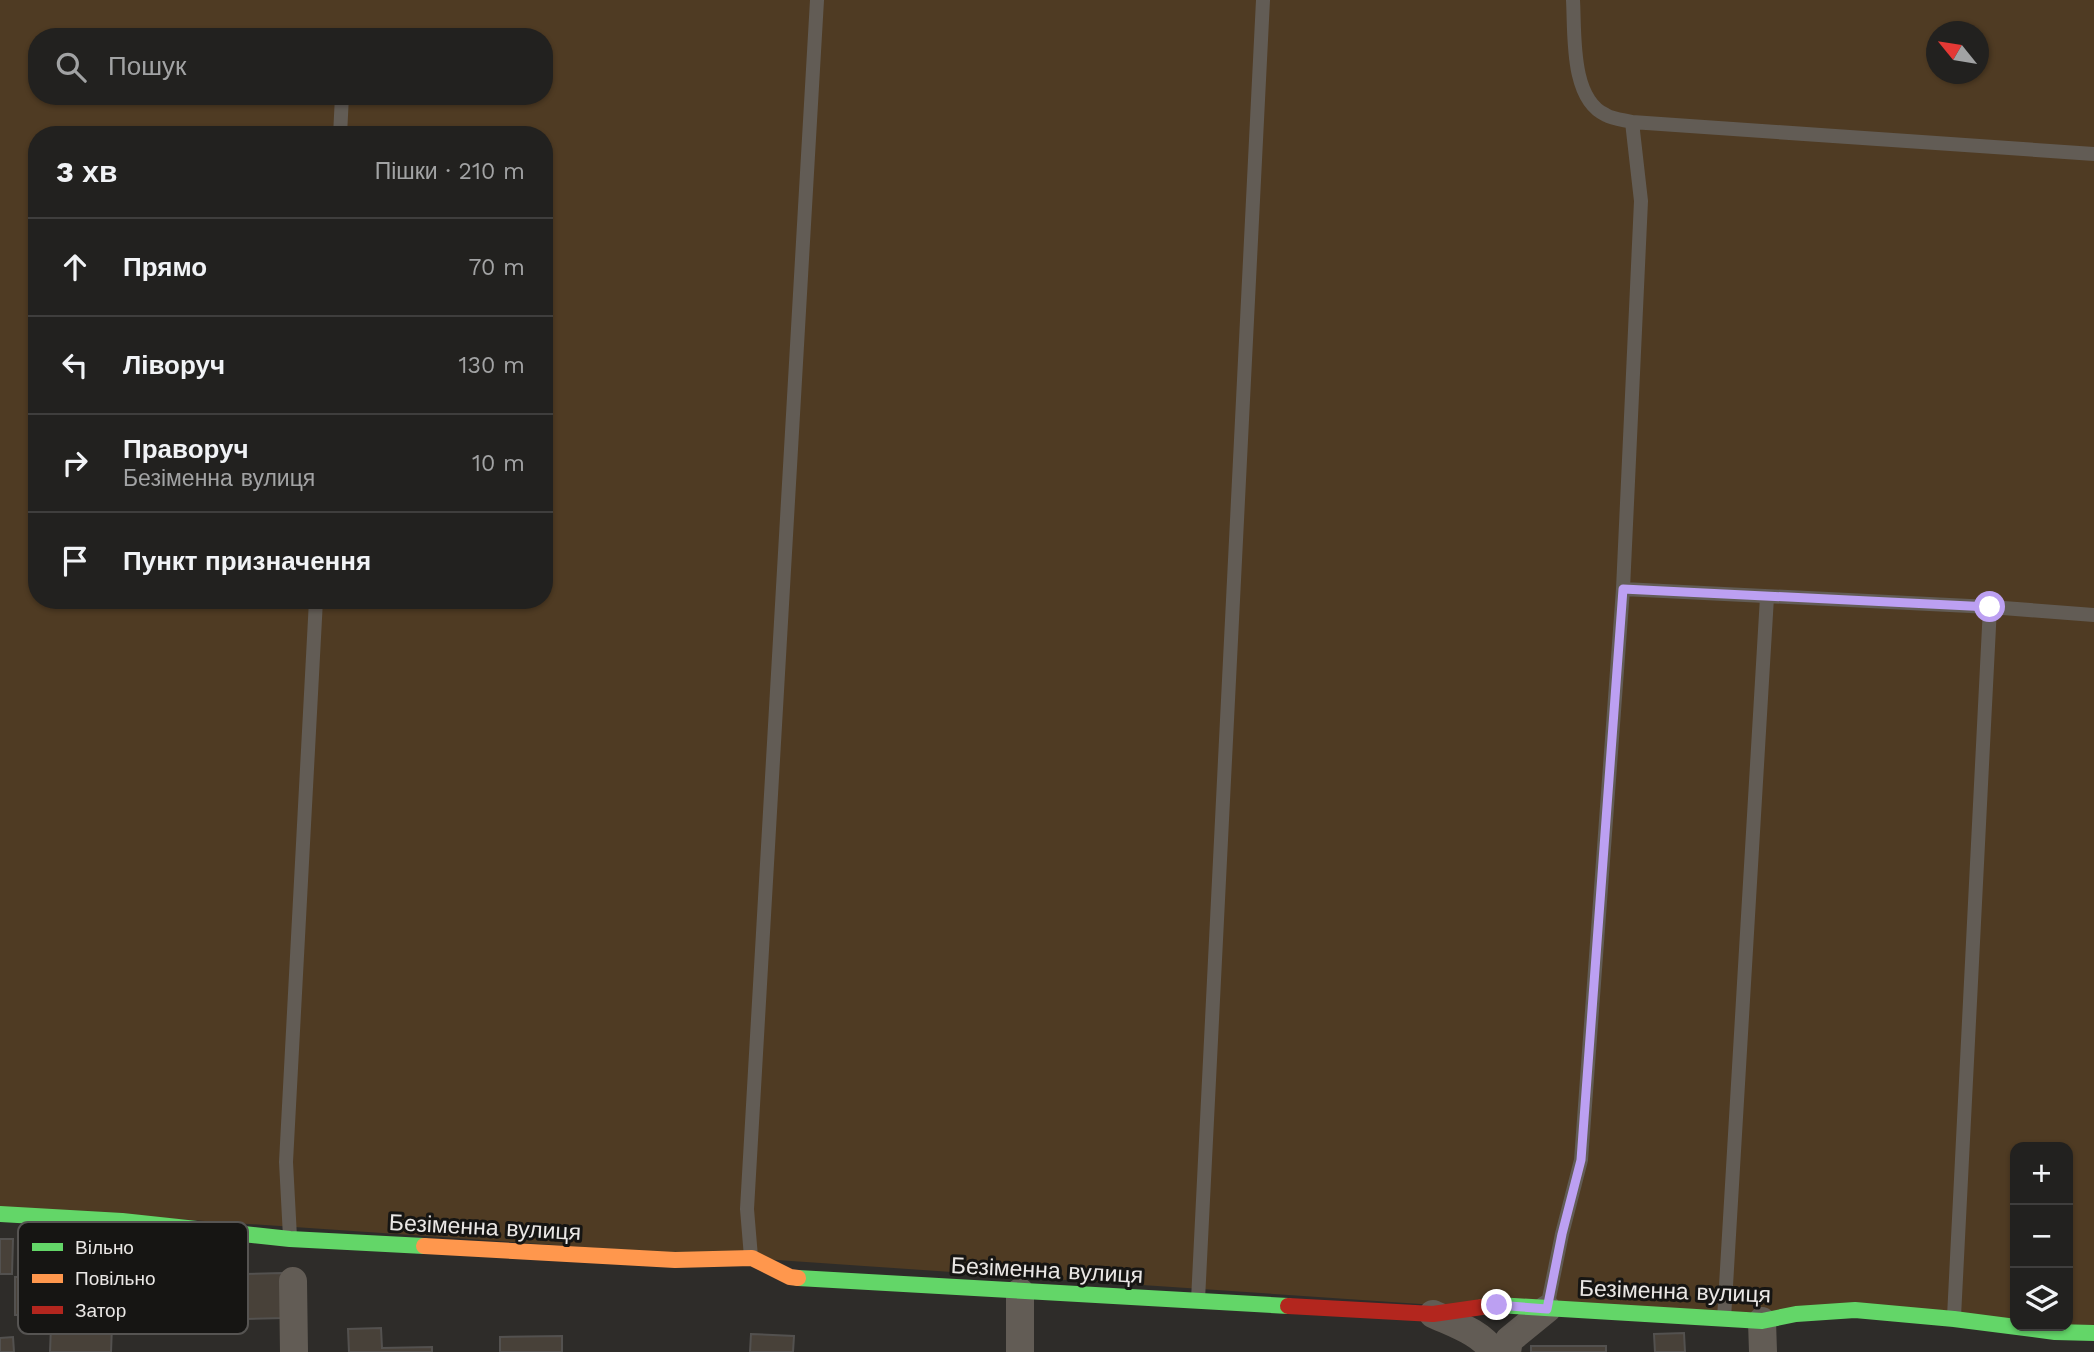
<!DOCTYPE html>
<html lang="uk">
<meta charset="utf-8">
<style>
:root{--surface:#22211f;--page:#2a2928;--text:#f1f3f6;--muted:#a2a3a4;--line:#3f3e3d}
body{margin:0;font-family:"Work Sans",sans-serif;background:var(--page);color:var(--text)}
.controls{position:absolute;right:21px;bottom:21px;display:grid;overflow:hidden;border-radius:14px;box-shadow:0 2px 5px #0004}
.controls button{width:63px;height:63px;display:grid;place-items:center;padding:0;border:0;border-bottom:2px solid var(--line);background:var(--surface);color:var(--text);font:35px sans-serif}
.compass{position:absolute;left:1926px;top:21px;width:63px;height:63px;border-radius:50%;background:var(--surface);box-shadow:0 2px 5px #0004;rotate:300deg}
.stop{position:absolute;width:21px;height:21px;margin:-16px;border:5px solid #bca0f2;border-radius:50%;background:#fff}
.stop.end{background:#bca0f2;border-color:#fff;box-shadow:0 2px 7px #0008}
.list{margin:0;padding:0;list-style:none}
h2{display:flex;justify-content:space-between;align-items:center;height:91px;margin:0;padding:0 28px;font-size:30px}
h2 small{font-size:23px;font-weight:400;color:var(--muted)}
.list li{display:grid;grid-template-columns:46px 1fr auto;gap:21px;align-items:center;box-sizing:border-box;height:98px;padding:0 28px;border-top:2px solid var(--line)}
.list b{display:block;font-size:26px;white-space:nowrap}
.list p{margin:0;font-size:23px;white-space:nowrap;color:var(--muted)}
.list em{font-size:23px;font-style:normal;color:var(--muted)}
.icon{flex:none;width:38px;height:38px;fill:none;stroke:currentColor;stroke-width:2;stroke-linecap:round;stroke-linejoin:round}
.map{position:relative;flex:none;width:2094px;height:1352px;overflow:hidden}
.search{position:absolute;background:var(--surface);box-shadow:0 2px 5px #0004;left:28px;top:28px;width:525px;height:77px;display:flex;align-items:center;gap:18px;box-sizing:border-box;padding:0 24px;border-radius:28px;color:var(--muted);font-size:26px}
.panel{position:absolute;background:var(--surface);box-shadow:0 2px 5px #0004;left:28px;top:126px;width:525px;height:483px;border-radius:28px}
.map>svg:first-child{display:block}
.green{fill:#4f3b23;fill-rule:evenodd}
.building{fill:#484139;stroke:#53514f;stroke-width:2}
.lines{fill:none;stroke-linecap:round;stroke-linejoin:round}
.lane{stroke:#625c55;stroke-width:14}
.street{stroke:#625c55;stroke-width:28}
.fast{stroke:#63d668;stroke-width:16}
.slow{stroke:#ff974d;stroke-width:16}
.jam{stroke:#b3261e;stroke-width:16}
.route{stroke:#bca0f2;stroke-width:9}
.labels{text-anchor:middle;stroke-width:6;stroke-linejoin:round;paint-order:stroke}
.street-label{font-size:23px;fill:#eae7e5;stroke:#161513}
.key{fill:#161513;stroke:#565452;stroke-width:2}
.key-label{font-size:19px;fill:#eae7e5}
</style>
<div class="map">
<svg width="2094" height="1352" viewBox="0 0 2094 1352">
<rect width="100%" height="100%" fill="#2e2c29"/>
<!-- green -->
<path class="green" d="M0 0H2094V1325H2068V1147H2015V1319L1435 1305 0 1207ZM1937 32H1979V74H1937ZM37 37H544V96H37ZM37 135H544V600H37Z"/>
<!-- building -->
<path class="building" d="M0 1239H13L12 1274H0Z
M282 1273 284 1318 245 1319 244 1274Z
M15 1277H44L45 1315H15Z
M51 1326H112L111 1352H50Z
M381 1328 382 1348 432 1347V1352H349L348 1329Z
M1684 1333 1685 1352H1655L1654 1334Z
M751 1334 794 1336 793 1352H750Z
M562 1336V1352H500V1337Z
M13 1337 14 1352H0V1338Z
M1531 1346H1606V1352H1531Z"/>
<g class="lines">
<!-- lane -->
<path class="lane" d="M1573 0C1575 33 1570 99 1606 115 1613 119 1624 120 1632 122L2094 154
M340 135 342 96
M1623 589 1990 607 2094 615
M290 1237 286 1162 316 600
M751 1257 747 1209 817 0
M1198 1300 1263 0
M1547 1308 1562 1234 1581 1160 1623 589 1641 201 1632 122
M1954 1317 1990 607
M1724 1319 1767 597"/>
<!-- street -->
<path class="street" d="M293 1281 294 1352
M1433 1314C1452 1323 1483 1333 1493 1352
M1762 1321 1763 1352
M1020 1352V1292
M1507 1352 1509 1340 1547 1309"/>
<!-- fast -->
<path class="fast" d="M0 1214 122 1221 290 1239 424 1246
M798 1278 1288 1306
M1482 1307 1497 1305 1762 1321 1796 1314 1855 1310 1954 1319 2055 1332 2094 1333"/>
<!-- slow -->
<path class="slow" d="M424 1246 675 1260 752 1258 790 1277 798 1278"/>
<!-- jam -->
<path class="jam" d="M1288 1306 1433 1314 1482 1307"/>
</g>
<g class="lines">
<!-- route -->
<path class="route" d="M1497 1305 1547 1309 1562 1234 1581 1160 1623 589 1990 607"/>
</g>
<g class="labels">
<!-- street labels -->
<g class="street-label">
<text transform="translate(485 1227) rotate(3)" y="8">Безіменна вулиця</text>
<text transform="translate(1047 1270) rotate(3)" y="8">Безіменна вулиця</text>
<text transform="translate(1675 1291) rotate(2)" y="8">Безіменна вулиця</text>
</g>
</g>
<!-- legend -->
<rect x="18" y="1222" width="230" height="112" rx="10" class="key"/>
<rect x="32" y="1243" width="31" height="8" fill="#63d668"/>
<rect x="32" y="1274" width="31" height="9" fill="#ff974d"/>
<rect x="32" y="1306" width="31" height="8" fill="#b3261e"/>
<g class="key-label">
<text x="75" y="1254">Вільно</text>
<text x="75" y="1285">Повільно</text>
<text x="75" y="1317">Затор</text>
</g>
</svg>
<div class="controls">
<button>+</button>
<button>−</button>
<button><svg class="icon" aria-label="layers" viewBox="0 0 24 24"><path d="M12 4l9 5-9 5-9-5zM3 14l9 5 9-5"/></svg></button>
</div>
<svg class="compass" viewBox="-18 -18 36 36"><path d="M0-13l5 13h-10z" fill="#e53935"/><path d="M0 13l5-13h-10z" fill="#a2a3a4"/></svg>
<div class="stop" style="left:1990px;top:607px"></div>
<div class="stop end" style="left:1497px;top:1305px"></div>
<div class="search"><svg class="icon" aria-label="search" viewBox="0 0 24 24"><circle cx="10" cy="10" r="6"/><path d="M15 15l6 6"/></svg>Пошук</div>
<section class="panel">
<h2>3 хв<small>Пішки · 210 m</small></h2>
<ul class="list">
<li><svg class="icon" aria-label="ahead" viewBox="0 0 24 24"><path d="M12 20V5M6 11l6-6 6 6"/></svg><div><b>Прямо</b></div><em>70 m</em></li>
<li><svg class="icon" aria-label="left" viewBox="0 0 24 24"><path d="M17 20v-9H6M10 6l-5 5 5 5"/></svg><div><b>Ліворуч</b></div><em>130 m</em></li>
<li><svg class="icon" aria-label="right" viewBox="0 0 24 24"><path d="M7 20v-9h11M14 6l5 5-5 5"/></svg><div><b>Праворуч</b><p>Безіменна вулиця</p></div><em>10 m</em></li>
<li><svg class="icon" aria-label="arrive" viewBox="0 0 24 24"><path d="M6 21V4h12l-3 4 3 4H6"/></svg><div><b>Пункт призначення</b></div></li>
</ul>
</section>
</div>
